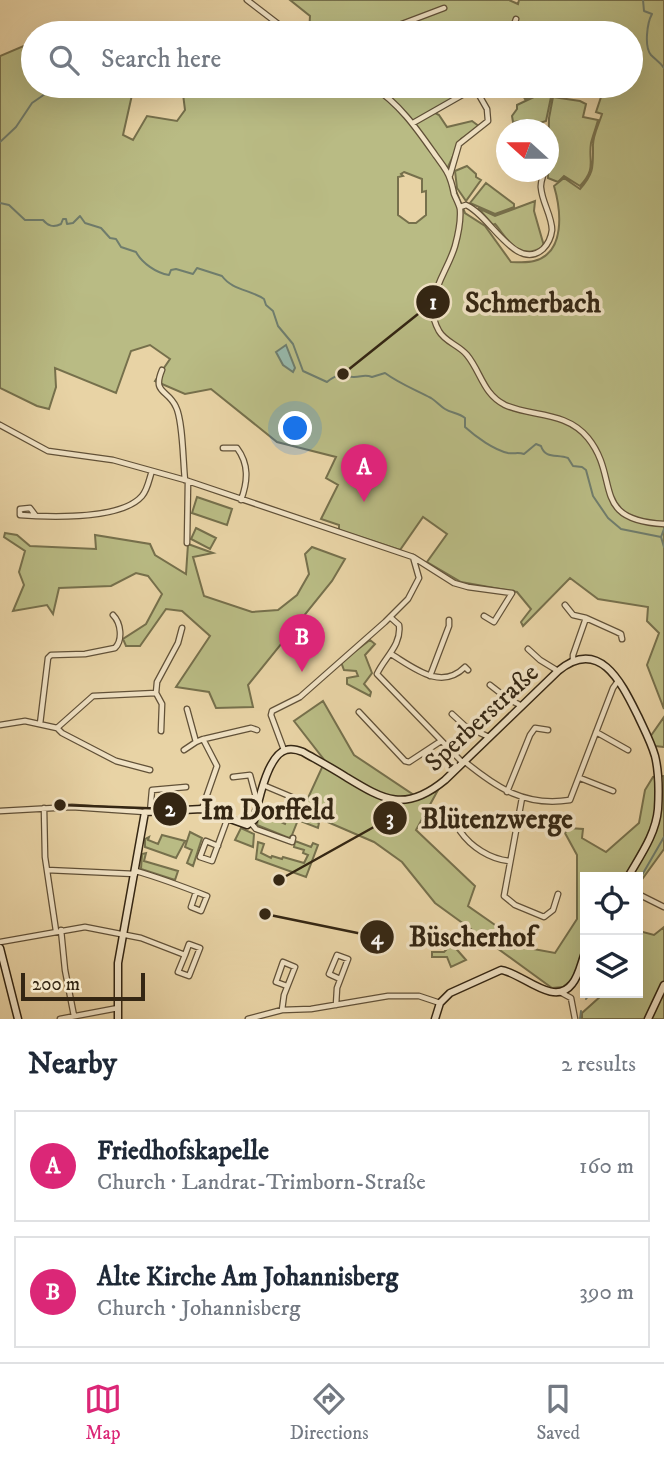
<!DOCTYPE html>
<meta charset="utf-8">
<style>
:root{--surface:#fff;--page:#f2f2f3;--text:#1f2937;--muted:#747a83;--line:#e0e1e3;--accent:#db2777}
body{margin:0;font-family:"IM FELL DW Pica",serif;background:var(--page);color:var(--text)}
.controls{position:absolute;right:21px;bottom:21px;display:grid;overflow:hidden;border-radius:0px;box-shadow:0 7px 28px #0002}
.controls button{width:63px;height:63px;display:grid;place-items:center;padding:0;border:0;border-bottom:2px solid var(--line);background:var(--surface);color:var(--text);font:35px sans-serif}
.compass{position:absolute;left:496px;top:119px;width:63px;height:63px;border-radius:50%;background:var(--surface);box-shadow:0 7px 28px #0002;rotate:291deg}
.scale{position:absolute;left:21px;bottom:18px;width:124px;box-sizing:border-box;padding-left:7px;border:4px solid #342613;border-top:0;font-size:19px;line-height:24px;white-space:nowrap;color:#342613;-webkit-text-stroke:5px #f0e2c4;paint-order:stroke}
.you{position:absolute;left:296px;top:429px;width:24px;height:24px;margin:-18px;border:5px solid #fff;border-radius:50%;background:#1a73e8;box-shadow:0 0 0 10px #1a73e833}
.badge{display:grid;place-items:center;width:46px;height:46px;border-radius:50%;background:var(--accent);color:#fff;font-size:23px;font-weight:700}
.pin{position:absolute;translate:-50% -58px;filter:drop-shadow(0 2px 4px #0008)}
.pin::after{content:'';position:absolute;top:37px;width:24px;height:21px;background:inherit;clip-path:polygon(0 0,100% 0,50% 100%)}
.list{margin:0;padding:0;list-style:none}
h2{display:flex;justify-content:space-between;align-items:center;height:91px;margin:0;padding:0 28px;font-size:30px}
h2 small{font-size:23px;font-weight:400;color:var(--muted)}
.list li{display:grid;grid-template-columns:46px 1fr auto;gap:21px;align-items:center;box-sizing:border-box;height:112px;margin:0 14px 14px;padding:0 14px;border:2px solid var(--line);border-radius:0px}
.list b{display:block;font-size:26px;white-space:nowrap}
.list p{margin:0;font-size:23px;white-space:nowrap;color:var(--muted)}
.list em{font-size:23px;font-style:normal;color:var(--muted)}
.icon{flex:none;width:38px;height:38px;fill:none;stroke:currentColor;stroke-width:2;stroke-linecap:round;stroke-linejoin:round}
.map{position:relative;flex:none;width:664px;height:1019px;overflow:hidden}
.search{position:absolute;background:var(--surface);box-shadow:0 7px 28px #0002;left:21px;right:21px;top:21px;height:77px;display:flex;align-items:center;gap:18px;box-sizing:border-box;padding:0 24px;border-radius:38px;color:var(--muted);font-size:26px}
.sheet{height:343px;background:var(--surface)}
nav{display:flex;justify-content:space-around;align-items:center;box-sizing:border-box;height:98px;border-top:2px solid var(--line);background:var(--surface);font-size:19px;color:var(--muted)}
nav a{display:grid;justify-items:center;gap:4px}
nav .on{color:var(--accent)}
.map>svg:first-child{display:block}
.green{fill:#b9bb84;stroke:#76704c;stroke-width:2;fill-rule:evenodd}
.water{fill:#97b7a9;stroke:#6f7d6d;stroke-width:2}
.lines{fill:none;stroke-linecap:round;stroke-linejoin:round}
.stream{stroke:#6f7d6d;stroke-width:2}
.street-casing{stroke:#615138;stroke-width:7}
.secondary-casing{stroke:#342613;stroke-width:9}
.street{stroke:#f0e2c4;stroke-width:4.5}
.secondary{stroke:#f0e2c4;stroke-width:6}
.labels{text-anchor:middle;stroke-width:7;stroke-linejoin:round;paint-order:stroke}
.street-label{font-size:26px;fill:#342613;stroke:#f0e2c4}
.leader{fill:none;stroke:#342613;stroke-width:2.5}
.callout-dot{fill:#342613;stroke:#f0e2c4;stroke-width:2.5}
.mark-label{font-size:21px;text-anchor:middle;font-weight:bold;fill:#fff}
.callout-label{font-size:28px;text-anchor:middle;font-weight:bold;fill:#342613;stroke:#f0e2c4;stroke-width:7;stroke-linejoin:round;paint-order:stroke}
</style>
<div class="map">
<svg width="664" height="1019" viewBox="0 0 664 1019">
<rect width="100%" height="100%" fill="#e8d3a5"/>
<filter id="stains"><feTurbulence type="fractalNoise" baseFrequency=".00286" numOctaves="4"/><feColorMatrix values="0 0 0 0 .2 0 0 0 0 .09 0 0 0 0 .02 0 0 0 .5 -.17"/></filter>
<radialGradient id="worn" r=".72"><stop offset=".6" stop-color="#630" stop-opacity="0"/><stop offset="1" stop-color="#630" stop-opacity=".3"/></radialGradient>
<!-- green -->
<path class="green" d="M290 0H509L518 4 519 0H664V709L647 665 659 633 647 621 648 607 598 599 570 578 523 626 521 622 531 609 517 592 461 582 427 562 447 534 423 517 400 550 339 530V525L321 519 338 485 326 478 336 457 277 442 211 389 185 394 155 381 170 359 150 345 131 351 116 393 55 368 56 387 49 409 37 406 0 388V56L33 42V86H134L123 135 133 140 147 116 177 121 185 110 182 86H465L469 93 435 113 439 115 447 127 472 121 480 127 461 139 447 169 465 213 485 226 511 262C519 262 527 263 534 261 566 253 561 210 554 186L564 178 580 189C594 173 593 167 593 147 592 137 599 124 602 114L596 112 601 97 588 92 589 86H631V33H309L310 16ZM404 172 422 179V192L426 191V215L416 223H409L398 215V177L403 176 401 174Z
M517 86H552L547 93 538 94 525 99Z
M538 95H549L551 97 546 121 534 125 527 120 513 122 512 116 517 109V105Z
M553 97 580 101 586 104 583 117 598 120C596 128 593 135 591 143 588 162 597 168 580 186L564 176 558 182 548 178 549 118Z
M467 166 476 174V177L481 180 466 201 457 188 455 171Z
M486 183 514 204V207L495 214 470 203Z
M535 201 534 211 544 246C518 262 510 242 495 224L493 225 478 208 495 216Z
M197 497 232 509 227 525 192 513Z
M196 528 216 538 210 549 191 539Z
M5 533 17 535 30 546 96 549 95 535 150 544 155 555 186 574 188 544 213 553 193 557 204 596 252 612 278 610 297 595 309 574 305 554 312 547 345 559 332 581 248 685 253 707 216 708 209 692 176 687 210 636 182 611 166 609 140 646H126L123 639 146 624 162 594 148 576 136 573 111 586 59 588 53 614 47 605 13 611 24 585 19 572 25 551 4 537Z
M370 640 375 644 365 655 372 673 364 684 371 692 370 696 347 684V678L358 676 356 671 344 670 341 662Z
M323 701 354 755 420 799 438 790 416 830 475 886 468 906 528 948 555 953 577 919V855L565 833 569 828 583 829 582 838 606 852 639 823 645 790 653 777 664 776V849L638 885V877H585V973L581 972 563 987 552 988 435 903 402 862 374 842 302 811 325 761 294 721Z
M664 717V747L655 746 650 737Z
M262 809 273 813 272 818 285 824 288 816 292 818 294 812 319 823 318 828 298 820 292 835 289 838 257 825 259 810Z
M241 828 254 834 253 847 235 840Z
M190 832 202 838 193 866 187 863 192 850 185 847Z
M162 835 185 841 176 858 145 847V839L149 837 148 840 158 844Z
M295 841 311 847 313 843 318 845 306 877 256 859 258 842 264 844 261 853 271 858 272 856 282 859 283 857 304 863 308 855 303 853 304 850 294 847Z
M146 853 144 861 178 871 175 880 141 869 142 854Z
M638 918 642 920 639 931 654 935 664 927V1019H582V1013L602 995V993H638Z
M452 944 466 960 451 967 447 957H432V952H444Z"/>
<!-- water -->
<path class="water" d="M286 345 295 368 293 372 283 365 276 352Z"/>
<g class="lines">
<!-- stream -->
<path class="stream" d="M643 0 644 11 652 14C647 23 644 47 651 55 656 60 660 62 664 68
M0 142 16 127 32 103 45 94 48 86
M0 203 9 205 25 220H43C48 226 53 228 61 224L63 219H66L67 224 73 223 80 216 85 223 101 228 110 238 116 239 121 247 136 252C142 263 156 273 169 275L171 270 176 269 193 274 197 268 222 276C232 290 251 290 264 299L266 305 273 311 278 326 293 344 303 371 327 382C339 372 341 377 354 377 362 377 364 374 372 377L385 373C400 384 414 389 431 398 436 401 440 406 445 409 451 413 459 413 465 418V427C476 437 494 450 508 453 515 454 518 452 524 454L536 444 541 446C545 459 557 454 568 458L573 466 582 467 586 470 593 496 608 518 621 529 661 537
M664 529 661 537 664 547
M638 882 664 837
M586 999 590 994
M580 1019 581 1011"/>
<defs>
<path id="street" d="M247 0 290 33
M378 33 444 8
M511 33 516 19
M372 86C400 104 417 129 436 156 441 163 448 171 450 179 452 184 453 189 454 194 456 199 459 204 460 209 461 220 458 235 455 246 447 274 421 300 439 331 445 342 459 345 467 355 481 372 483 394 505 405 532 417 566 411 588 438 621 479 589 520 664 524
M413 123 478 86
M450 175 459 144 488 121 487 109 475 88
M460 207 466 205C489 214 516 273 543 249 548 244 551 238 552 230 552 216 542 202 541 188 540 183 543 177 544 172
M162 370C152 394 168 389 176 407 183 421 183 463 185 480
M0 425 48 451 113 460 185 480 413 557 454 583 468 587 512 593 494 622 484 616
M223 448H237C249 464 248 481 241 500
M36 516 20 515V509L30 508 36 516C63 517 123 518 142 496 148 489 149 479 152 471
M187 543 188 481
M565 605 573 615 586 618
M390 617 399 625C402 645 384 658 377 674L462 762
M528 649 540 660 558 671
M391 654C414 668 441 691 465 667L468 670
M573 661V655L586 618 617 632 621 634 622 639
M430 676 449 626V620
M490 685 508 699 522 706
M187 709 196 742 203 739 217 766 202 809
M359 712 405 761 409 762 441 741
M452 714 465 726 489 737
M40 724 48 658 51 655 85 654 115 648C123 640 121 623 113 615
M0 725 25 721 57 728 93 696 156 693
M57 728 62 733 116 761 150 770
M161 731 162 704 156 693 157 682 178 643 182 628
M596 732 628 750
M204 739 251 728 257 730
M184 750 196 742
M284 750 271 715 272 711 300 697 385 622 408 599 419 578 413 557
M464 761C497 788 525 807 570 800L613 688 618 681
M233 777 250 775 257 801
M580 778 613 791
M263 785 294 798
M507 792 530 735 535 728 548 730
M522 798 504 896 515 905 544 917 553 910 558 894
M44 808 45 857 56 931
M0 811 72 807 145 812
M150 812 152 790 186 787
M251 823 256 829 292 842 293 838
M460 831C471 847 490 859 509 861
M218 846 206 841 200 857 212 861 227 820
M47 870 135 874
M136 871C160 878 184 887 207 896L201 911 191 907 196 892
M638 894 664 907
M61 930 65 970 74 1016
M0 942 85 927 141 938 185 955 178 972 189 976 200 948 189 944 185 955
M560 992 571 998 575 1019
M336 1005 337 988 348 959 337 955 329 974 340 979
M282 1010 284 995 295 967 283 962 276 982 287 986
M60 1019 118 1008
M248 1019 282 1010 311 1009 388 996H419L440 1003"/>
<path id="secondary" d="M0 948 18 1019
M118 1019V963L145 812 202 809 247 825 254 820C258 804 267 755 286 750 292 748 298 750 303 752 317 760 332 768 346 777 384 800 405 813 445 780L558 671C600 636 622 684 638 716 644 729 651 742 655 756 659 772 659 792 658 809 656 834 640 856 628 877
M435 1019 440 1003 450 993 501 970C521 972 554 1008 572 984 579 976 581 963 585 953
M648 1019 664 985"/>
</defs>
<!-- street casing -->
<use href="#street" class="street-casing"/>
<!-- secondary casing -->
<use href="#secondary" class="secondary-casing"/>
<!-- street -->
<use href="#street" class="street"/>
<!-- secondary -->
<use href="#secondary" class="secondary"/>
</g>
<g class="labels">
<!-- street labels -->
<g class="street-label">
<text transform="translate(481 717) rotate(-43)" y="9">Sperberstraße</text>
</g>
</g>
<!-- callouts -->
<path class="leader" d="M343 374L433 302M60 805L170 809M279 880L390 818M265 914L377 937"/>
<g class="callout-dot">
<circle cx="343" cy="374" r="7"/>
<circle cx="60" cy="805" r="7"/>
<circle cx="279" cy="880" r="7"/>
<circle cx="265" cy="914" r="7"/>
<circle cx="433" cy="302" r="18"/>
<circle cx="170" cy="809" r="18"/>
<circle cx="390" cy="818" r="18"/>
<circle cx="377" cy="937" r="18"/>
</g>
<g class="mark-label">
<text x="433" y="309">1</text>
<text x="170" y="816">2</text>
<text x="390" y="825">3</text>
<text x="377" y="944">4</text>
</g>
<g class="callout-label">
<text x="533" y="312">Schmerbach</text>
<text x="268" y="819">Im Dorffeld</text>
<text x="497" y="828">Blütenzwerge</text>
<text x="472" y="946">Büscherhof</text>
</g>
<rect width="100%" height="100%" filter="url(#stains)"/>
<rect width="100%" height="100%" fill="url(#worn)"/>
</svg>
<div class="controls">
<button><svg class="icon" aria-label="locate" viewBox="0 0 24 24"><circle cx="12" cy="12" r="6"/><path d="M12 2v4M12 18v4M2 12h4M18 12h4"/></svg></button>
<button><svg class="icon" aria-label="layers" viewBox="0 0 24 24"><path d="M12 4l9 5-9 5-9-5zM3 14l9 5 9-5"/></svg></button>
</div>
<svg class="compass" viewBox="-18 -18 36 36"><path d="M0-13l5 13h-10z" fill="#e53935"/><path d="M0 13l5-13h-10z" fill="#747a83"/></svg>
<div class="scale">200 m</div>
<div class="you"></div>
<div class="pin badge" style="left:364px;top:502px">A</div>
<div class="pin badge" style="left:302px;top:672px">B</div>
<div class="search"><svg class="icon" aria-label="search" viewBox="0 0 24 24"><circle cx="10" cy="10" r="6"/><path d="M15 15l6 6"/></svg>Search here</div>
</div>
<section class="sheet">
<h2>Nearby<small>2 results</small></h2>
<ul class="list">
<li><span class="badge">A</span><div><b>Friedhofskapelle</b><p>Church · Landrat-Trimborn-Straße</p></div><em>160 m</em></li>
<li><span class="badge">B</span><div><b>Alte Kirche Am Johannisberg</b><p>Church · Johannisberg</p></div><em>390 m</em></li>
</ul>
</section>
<nav>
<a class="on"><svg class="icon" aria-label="map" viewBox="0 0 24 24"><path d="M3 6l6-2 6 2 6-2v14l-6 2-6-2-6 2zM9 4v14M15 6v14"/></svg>Map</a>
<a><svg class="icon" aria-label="directions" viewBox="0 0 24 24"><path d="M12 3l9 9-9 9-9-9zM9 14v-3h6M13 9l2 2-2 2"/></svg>Directions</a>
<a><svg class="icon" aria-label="saved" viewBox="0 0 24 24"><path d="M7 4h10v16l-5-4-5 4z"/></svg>Saved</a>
</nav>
